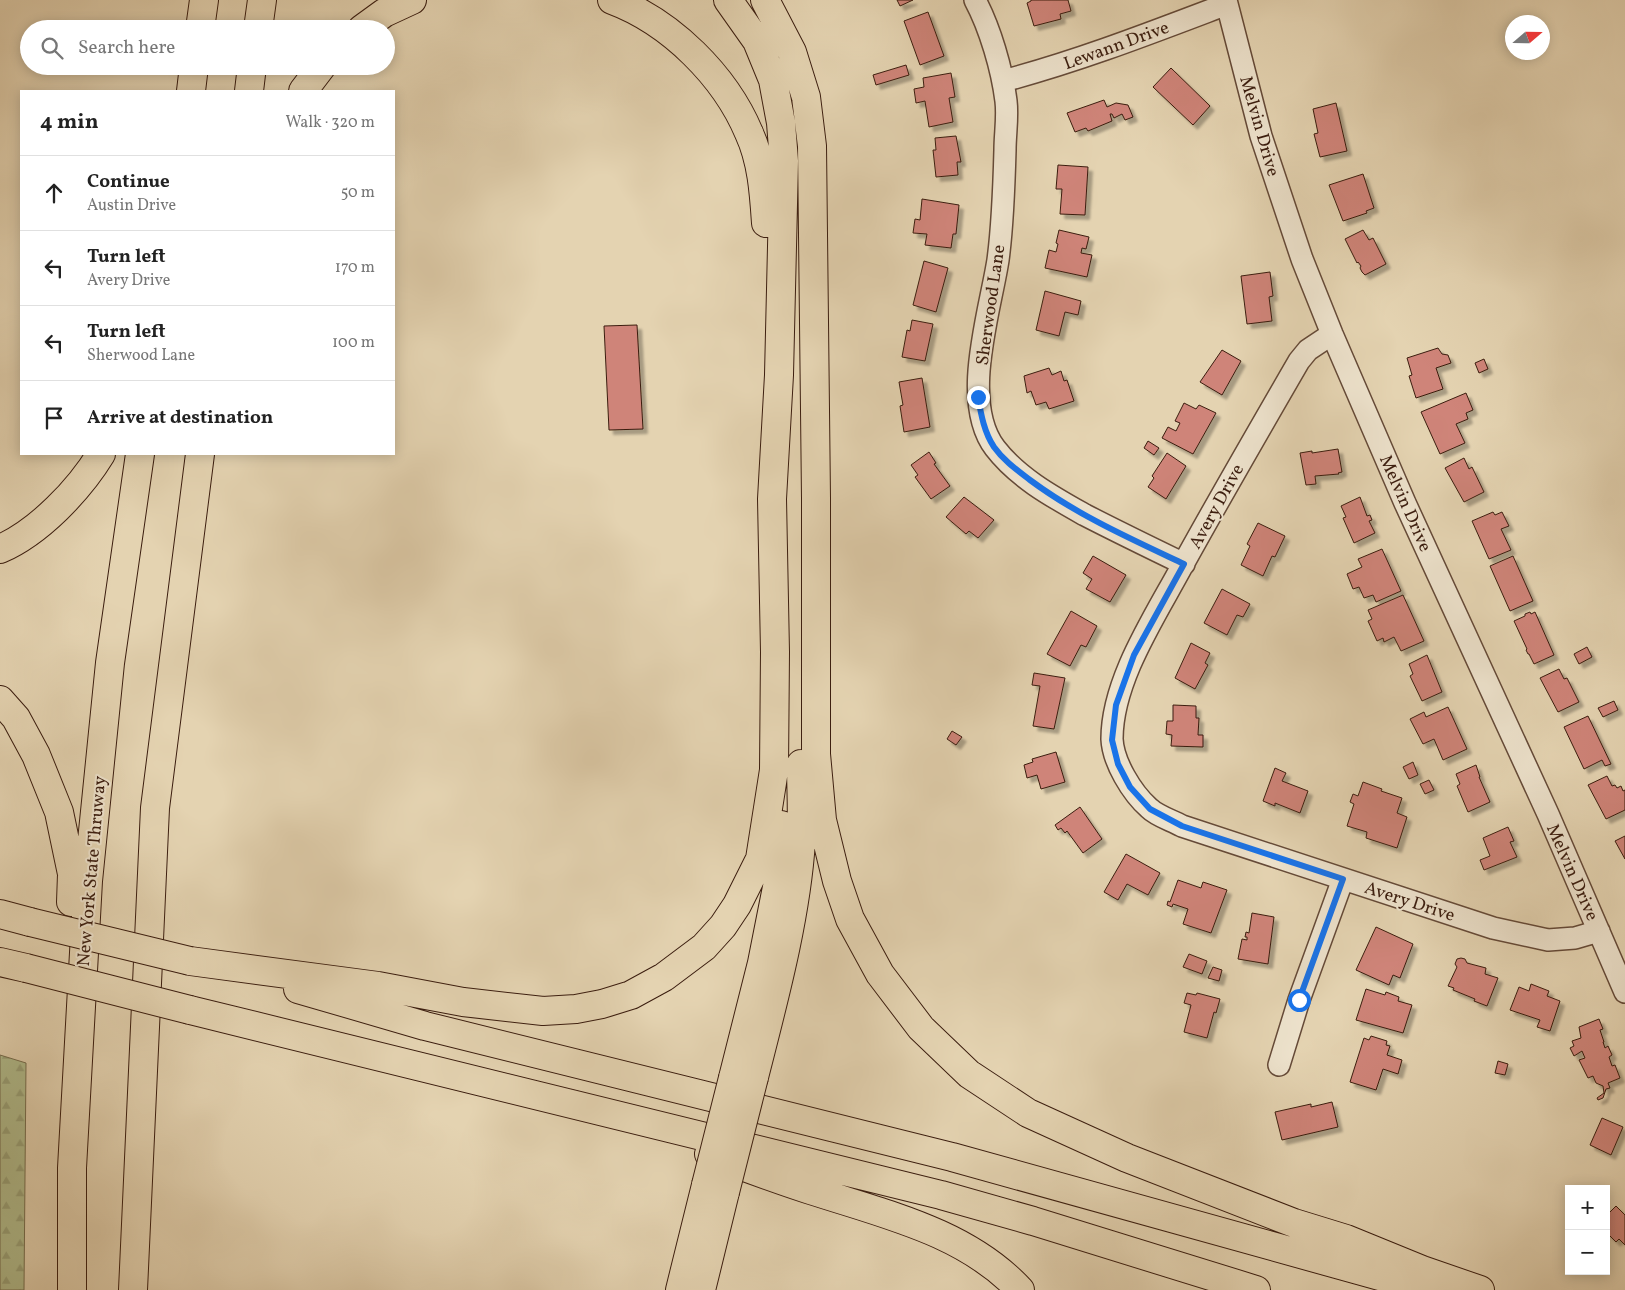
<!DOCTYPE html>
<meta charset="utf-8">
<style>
:root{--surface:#fff;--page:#f2f2f2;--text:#222;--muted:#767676;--line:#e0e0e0}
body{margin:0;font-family:Vollkorn,serif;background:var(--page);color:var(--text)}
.controls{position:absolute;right:15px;bottom:15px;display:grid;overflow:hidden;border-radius:0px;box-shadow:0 2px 12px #0003}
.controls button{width:45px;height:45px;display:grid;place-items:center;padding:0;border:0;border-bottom:1px solid var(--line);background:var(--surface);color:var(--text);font:25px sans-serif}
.compass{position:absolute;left:1505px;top:15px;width:45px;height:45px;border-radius:50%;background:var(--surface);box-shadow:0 2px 12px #0003;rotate:70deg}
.stop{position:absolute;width:15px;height:15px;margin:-11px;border:4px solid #1a73e8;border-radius:50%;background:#fff}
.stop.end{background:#1a73e8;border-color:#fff;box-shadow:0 1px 5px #0008}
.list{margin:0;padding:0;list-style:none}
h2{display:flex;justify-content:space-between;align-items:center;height:65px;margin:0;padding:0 20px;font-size:21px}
h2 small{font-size:16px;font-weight:400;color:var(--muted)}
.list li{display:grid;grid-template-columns:32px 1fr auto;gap:15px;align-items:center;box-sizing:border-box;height:75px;padding:0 20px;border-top:1px solid var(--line)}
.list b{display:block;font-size:19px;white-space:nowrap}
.list p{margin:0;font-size:16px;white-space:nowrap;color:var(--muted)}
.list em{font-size:16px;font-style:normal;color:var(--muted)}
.icon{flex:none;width:28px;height:28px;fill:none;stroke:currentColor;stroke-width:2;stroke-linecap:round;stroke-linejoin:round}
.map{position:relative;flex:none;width:1625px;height:1290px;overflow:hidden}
.search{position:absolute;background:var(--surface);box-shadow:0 2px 12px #0003;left:20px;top:20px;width:375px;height:55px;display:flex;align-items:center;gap:12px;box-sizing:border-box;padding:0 18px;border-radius:28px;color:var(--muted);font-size:19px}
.panel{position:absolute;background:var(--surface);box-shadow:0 2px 12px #0003;left:20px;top:90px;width:375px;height:365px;border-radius:0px}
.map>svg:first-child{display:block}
.forest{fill:url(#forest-firs);stroke:#766d4e}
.building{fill:#cf8479;stroke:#3b1d0f;filter:url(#shadow)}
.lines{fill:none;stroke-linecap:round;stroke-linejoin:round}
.street-casing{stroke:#654a38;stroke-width:24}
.highway-casing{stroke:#3b1d0f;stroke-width:30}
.street{stroke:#ede2cc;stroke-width:21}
.highway{stroke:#e4d3b1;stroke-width:28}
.highway-bridge-casing{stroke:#3b1d0f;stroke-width:30;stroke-linecap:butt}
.highway-bridge{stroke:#e4d3b1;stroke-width:28}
.route{stroke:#1a73e8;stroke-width:6}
.labels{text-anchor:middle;stroke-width:4;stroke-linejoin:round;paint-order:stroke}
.street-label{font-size:18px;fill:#3b1d0f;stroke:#ede2cc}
</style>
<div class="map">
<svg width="1625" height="1290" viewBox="0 0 1625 1290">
<defs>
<pattern id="forest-firs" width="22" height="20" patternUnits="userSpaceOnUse" patternTransform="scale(1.25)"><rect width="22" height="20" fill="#b1bd8e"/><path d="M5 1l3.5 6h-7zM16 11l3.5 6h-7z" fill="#99a279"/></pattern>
<filter id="shadow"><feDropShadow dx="4.5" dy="4.5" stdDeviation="1" flood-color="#0004"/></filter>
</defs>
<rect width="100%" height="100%" fill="#e4d3b1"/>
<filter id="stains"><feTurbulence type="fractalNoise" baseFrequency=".004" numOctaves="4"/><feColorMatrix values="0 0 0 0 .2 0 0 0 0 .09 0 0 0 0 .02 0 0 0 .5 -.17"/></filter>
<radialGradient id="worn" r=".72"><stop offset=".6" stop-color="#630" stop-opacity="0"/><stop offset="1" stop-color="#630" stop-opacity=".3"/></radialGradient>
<!-- forest -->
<path class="forest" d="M0 1055 26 1063 24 1290H0Z"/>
<!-- building -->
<path class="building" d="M897 0H913L900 6Z
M1031 0H1068L1071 11 1060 14 1061 19 1034 26 1027 3 1031 1Z
M928 12 944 56 920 65 904 21Z
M906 65 909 75 876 85 873 75Z
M1171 68 1210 106 1193 125 1153 87Z
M951 73 955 97 949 98 953 122 929 127 925 101 916 103 914 89 924 87 923 78Z
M1104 100 1107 107 1116 103 1128 105 1133 117 1125 120 1122 114 1114 118 1112 114H1110L1112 121 1088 131 1086 128 1075 132 1067 113Z
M1336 103 1347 151 1320 157 1314 134 1318 133 1313 109Z
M956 136 961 162H957L958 175 936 177 933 150H936L935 138Z
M1058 165 1088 167 1085 215 1060 214 1062 189H1056Z
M1363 174 1374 208 1366 211 1367 213 1343 221 1329 185Z
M922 199 959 205 956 234H953L951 248 925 245 927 234 913 233 915 219 920 220Z
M1059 230 1089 237 1086 249 1082 248 1081 253 1092 255 1087 277 1045 268 1049 250 1056 252 1058 244 1056 243Z
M1363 230 1369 240 1373 238 1386 264 1365 275 1362 272 1360 268 1361 266 1358 262 1357 263 1345 239Z
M924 261 948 268 936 312 913 305Z
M1270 272 1273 296 1269 297 1272 321 1247 324 1241 276Z
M1045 291 1081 301 1078 315 1065 312 1059 336 1036 330Z
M912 320 933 324 925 361 902 357 907 330 910 331Z
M637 325 643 429 609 430 604 326Z
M1438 348 1442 354 1448 355 1451 363 1436 368 1443 389 1416 398 1409 376 1412 375 1407 358Z
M1222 350 1241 361 1222 395 1200 382Z
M1484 359 1488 369 1479 373 1475 363Z
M1049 368 1052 375 1061 371 1064 381 1067 380 1074 401 1049 409 1046 402 1036 405 1031 391 1027 393 1024 376Z
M922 378 930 427 904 432 900 406 903 405 899 382Z
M1466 393 1473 410 1466 413 1468 419 1456 424 1465 443 1440 454 1421 412Z
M1184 403 1196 409 1199 405 1216 413 1193 454 1162 438 1168 427 1176 431 1180 423 1175 421Z
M1148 441 1159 448 1154 455 1144 448Z
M1338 449 1342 472 1338 473 1339 474 1315 476 1316 484 1306 485 1300 453 1312 451V453Z
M929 452 936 463 934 464 950 486 931 499 915 477 918 475 911 465Z
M1167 453 1186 466 1166 499 1148 487 1154 478 1152 476Z
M1464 458 1469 469 1472 467 1484 492 1464 502 1445 468Z
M964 497 994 520 978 538 969 531 966 534 946 517Z
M1360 497 1367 516 1370 515 1372 520 1369 521 1375 533 1354 543 1343 518 1346 517 1341 506Z
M1493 512 1495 515 1502 512 1509 526 1501 529 1511 550 1489 559 1472 521Z
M1258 523 1285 536 1275 557 1272 556 1263 576 1241 565 1250 546 1247 544Z
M1382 549 1401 591 1376 602 1373 595 1364 598 1359 587 1353 589 1347 574 1362 567 1358 559Z
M1093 556 1126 575 1110 602 1086 589 1092 579 1083 573Z
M1513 556 1533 601 1510 611 1490 566Z
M1222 589 1250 604 1243 617 1237 615 1227 635 1204 623Z
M1403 595 1424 641 1401 651 1394 637 1384 642 1383 638 1377 641 1368 621 1372 619 1368 610Z
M1071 611 1097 626 1086 647 1081 645 1070 666 1047 654Z
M1530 612 1531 614 1535 612 1554 655 1534 664 1529 654H1528L1526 650 1527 649 1514 621 1525 616V614Z
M1191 643 1210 653 1205 663 1208 665 1195 689 1175 678Z
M1587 647 1592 657 1579 664 1574 654Z
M1427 655 1442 692 1422 701 1410 676 1413 674 1409 664Z
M1559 669 1564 679 1567 678 1579 702 1558 712 1540 678Z
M1034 673 1065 678 1054 729 1033 726 1040 686 1032 685Z
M1614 701 1618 710 1603 717 1598 708Z
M1173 705 1196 706V718H1199L1198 735H1203V747L1171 746 1172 735 1166 734 1167 721H1173Z
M1448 707 1467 749 1443 760 1434 739 1423 744 1410 719 1424 712 1426 717Z
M1588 716 1611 764 1605 766 1602 760 1584 769 1564 727Z
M952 731 962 737 956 745 947 739Z
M1056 752 1065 782 1041 789 1037 775 1027 778 1024 765 1033 762 1032 759Z
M1413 762 1418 775 1409 779 1403 767Z
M1476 765 1480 777H1479L1490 802 1468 812 1457 786 1460 784 1456 774Z
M1275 768 1286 773 1282 781 1308 791 1300 813 1275 803V806L1263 801Z
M1607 776 1612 786 1615 785 1617 788 1621 786 1623 791 1625 790V810L1606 819 1588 785Z
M1429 780 1434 790 1425 794 1420 784Z
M1363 782 1382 789 1381 791 1402 798 1397 813 1407 817 1397 848 1366 838 1367 832 1347 826 1354 804 1350 802 1353 794 1358 796Z
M1080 807 1102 839 1083 853 1067 831 1065 833 1061 828 1058 830 1055 825Z
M1508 827 1514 841 1510 842 1517 857 1484 870 1480 860 1490 856 1483 838Z
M1625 836V859L1615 841Z
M1126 854 1160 873 1148 895 1127 884 1118 900 1104 892Z
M1178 880 1201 888 1203 882 1227 890 1211 933 1183 924 1188 909 1173 904 1172 907 1167 905 1168 901 1170 902Z
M1252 913 1274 917 1268 964 1238 959 1242 939 1247 940V937H1245L1246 932 1249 933Z
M1376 927 1413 944 1400 978 1393 975 1389 985 1356 970Z
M1189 954 1207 961 1202 974 1183 967Z
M1461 958 1465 959 1467 963 1486 968 1485 974 1498 978 1487 1006 1474 1001 1475 999 1453 990 1454 988 1448 986 1457 967 1455 964 1457 959Z
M1213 967 1222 970 1219 981 1208 978Z
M1531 984 1549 991 1547 996 1560 1001 1550 1031 1537 1027 1540 1020 1510 1010 1519 987 1529 991Z
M1366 989 1385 995 1386 992 1399 997 1398 1001 1412 1005 1403 1033 1356 1020Z
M1187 993 1196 995 1197 993 1220 999 1216 1013 1214 1012 1207 1038 1184 1032 1191 1005 1184 1003Z
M1599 1019 1603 1029 1600 1030 1604 1042H1603L1605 1048 1608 1046 1612 1055 1609 1057 1612 1066 1615 1065 1620 1078 1608 1083 1610 1088 1606 1089 1603 1098 1598 1100 1597 1098 1604 1093 1603 1086 1596 1083 1593 1076 1588 1078 1579 1060 1585 1058 1582 1051 1574 1056 1570 1048 1574 1046 1572 1041 1581 1038 1579 1027Z
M1371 1036 1387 1041 1386 1045 1390 1046 1387 1055 1402 1060 1398 1074 1383 1069 1376 1090 1350 1082 1364 1038 1369 1040Z
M1498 1061 1508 1064 1505 1075 1495 1073Z
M1332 1102 1338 1127 1282 1140 1275 1112 1311 1104V1107Z
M1602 1118 1623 1127 1611 1155 1590 1145Z
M1616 1206 1625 1215V1245L1619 1239 1616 1242 1606 1232V1216Z"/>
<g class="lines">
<defs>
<path id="street" d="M975 0C990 28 1002 69 1006 101 1008 117 1005 134 1005 150 1004 187 1003 223 998 260 990 312 960 402 995 448 1018 478 1053 497 1085 515 1118 532 1151 548 1184 564
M1226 0 1261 136 1302 259 1332 334 1405 503 1548 814 1625 992
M1003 81C1079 61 1153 32 1227 4
M1332 334 1308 350 1299 361C1259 430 1219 499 1181 568 1154 618 1112 681 1112 739 1113 762 1132 793 1149 808 1157 816 1171 820 1182 826L1493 928 1548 940 1575 938 1599 931
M1279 1065 1299 1000 1343 879"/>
<path id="highway" d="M612 0C671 22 725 76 749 133 762 161 764 193 766 223
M765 0 792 52 806 97 812 146 816 498V754L822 820 837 881 850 919 880 974 921 1028 969 1074 1028 1113 1127 1158 1294 1223 1346 1239 1422 1270 1480 1290
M200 29 204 0
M258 29 262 0
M362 29 384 13 412 0
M191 91 194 66
M249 91 252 66
M303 91 322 66
M0 549C39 532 79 490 101 454
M0 700 16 718 36 755 59 812 72 874 71 902
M0 914 30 922
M190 961 378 986 463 1002 543 1011 576 1009 602 1004 631 995 664 977 704 947 723 926 737 905 760 859 774 770 775 652 772 499 779 375 784 161 781 123 773 80 757 41 728 0
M0 962 26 968
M298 989 425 1026 952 1157 1430 1290
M190 1010 941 1195 1033 1221 1256 1290
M754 1077C773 1002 796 919 801 841 803 815 801 789 801 764
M733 1078 762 963 778 882 781 825
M709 1154C745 1167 781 1181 817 1192 888 1215 967 1233 1020 1290
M72 1290V1168L88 881 110 663 140 454
M133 1290 155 808 200 454
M680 1290 706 1185
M701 1290 725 1192"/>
</defs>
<!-- street casing -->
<use href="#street" class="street-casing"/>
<!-- highway casing -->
<use href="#highway" class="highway-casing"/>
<!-- street -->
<use href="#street" class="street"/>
<!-- highway -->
<use href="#highway" class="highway"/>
<defs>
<path id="highway-bridge" d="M30 922 190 961
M26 968 190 1010
M706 1185 733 1078
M725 1192 754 1077"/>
</defs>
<!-- highway-bridge casing -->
<use href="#highway-bridge" class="highway-bridge-casing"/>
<!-- highway-bridge -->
<use href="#highway-bridge" class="highway-bridge"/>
</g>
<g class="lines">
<!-- route -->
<path class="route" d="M978 397C981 414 984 432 994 447 1004 461 1017 470 1030 480 1077 515 1131 539 1184 564L1134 655 1116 705 1112 740 1118 764 1130 787 1150 809 1182 826 1343 879 1299 1000"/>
</g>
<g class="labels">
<!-- street labels -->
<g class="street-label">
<text transform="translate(1116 45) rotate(-20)" y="6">Lewann Drive</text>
<text transform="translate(1260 126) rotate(74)" y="6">Melvin Drive</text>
<text transform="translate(990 305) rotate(-82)" y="6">Sherwood Lane</text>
<text transform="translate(1406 503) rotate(66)" y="6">Melvin Drive</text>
<text transform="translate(1216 506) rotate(-61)" y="6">Avery Drive</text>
<text transform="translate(91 871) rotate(-85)" y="6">New York State Thruway</text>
<text transform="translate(1573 872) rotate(66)" y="6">Melvin Drive</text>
<text transform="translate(1410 901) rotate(18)" y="6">Avery Drive</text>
</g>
</g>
<rect width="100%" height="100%" filter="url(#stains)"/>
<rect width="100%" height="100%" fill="url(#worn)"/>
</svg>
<div class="controls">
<button>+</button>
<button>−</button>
</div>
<svg class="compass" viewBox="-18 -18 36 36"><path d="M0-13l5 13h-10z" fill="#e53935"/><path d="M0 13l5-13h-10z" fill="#767676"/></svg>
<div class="stop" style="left:1299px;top:1000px"></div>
<div class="stop end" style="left:978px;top:397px"></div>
<div class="search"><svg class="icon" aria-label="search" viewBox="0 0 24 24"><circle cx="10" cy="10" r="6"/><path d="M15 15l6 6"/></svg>Search here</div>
<section class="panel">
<h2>4 min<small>Walk · 320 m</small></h2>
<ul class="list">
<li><svg class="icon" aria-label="ahead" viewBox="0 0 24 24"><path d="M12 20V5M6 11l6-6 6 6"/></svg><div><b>Continue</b><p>Austin Drive</p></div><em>50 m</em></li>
<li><svg class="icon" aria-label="left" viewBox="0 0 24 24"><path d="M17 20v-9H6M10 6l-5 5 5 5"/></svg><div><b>Turn left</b><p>Avery Drive</p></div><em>170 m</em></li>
<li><svg class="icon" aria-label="left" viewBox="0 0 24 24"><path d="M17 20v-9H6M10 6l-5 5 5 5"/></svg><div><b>Turn left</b><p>Sherwood Lane</p></div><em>100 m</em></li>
<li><svg class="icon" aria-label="arrive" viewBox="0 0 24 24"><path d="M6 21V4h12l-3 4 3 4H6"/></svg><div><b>Arrive at destination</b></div></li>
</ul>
</section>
</div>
